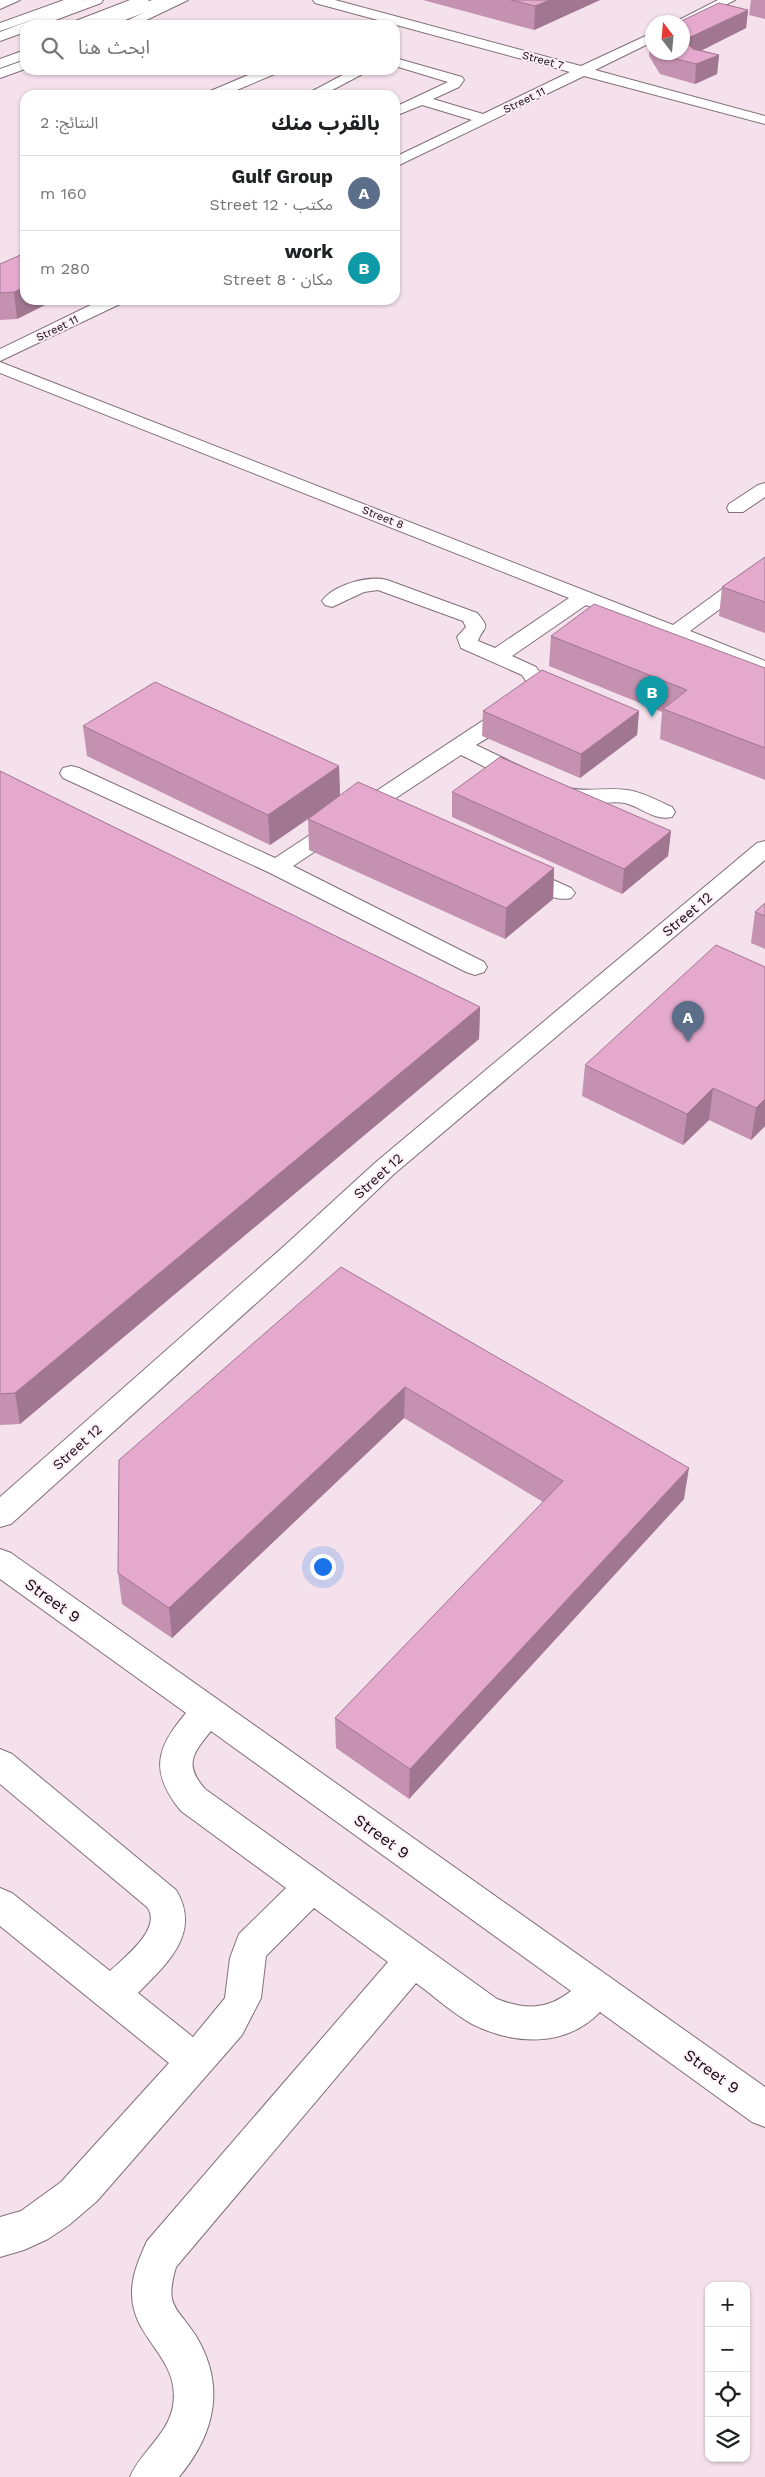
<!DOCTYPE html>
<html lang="ar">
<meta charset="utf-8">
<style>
:root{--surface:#fff;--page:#f6f6f6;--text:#202124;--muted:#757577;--line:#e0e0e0;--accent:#111827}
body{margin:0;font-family:"Work Sans","Noto Sans Arabic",sans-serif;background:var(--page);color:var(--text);direction:rtl}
.controls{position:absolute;right:15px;bottom:15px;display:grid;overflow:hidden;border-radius:10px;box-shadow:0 1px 4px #0004}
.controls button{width:45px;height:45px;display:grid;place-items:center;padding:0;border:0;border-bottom:1px solid var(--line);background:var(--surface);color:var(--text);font:25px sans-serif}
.compass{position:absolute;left:645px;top:15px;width:45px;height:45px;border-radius:50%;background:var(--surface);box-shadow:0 1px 4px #0004;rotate:344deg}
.you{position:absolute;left:322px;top:1566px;width:18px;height:18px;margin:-12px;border:4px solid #fff;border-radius:50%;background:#1a73e8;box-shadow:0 0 0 8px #1a73e833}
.badge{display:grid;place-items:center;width:32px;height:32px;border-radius:50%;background:var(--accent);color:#fff;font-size:16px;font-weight:700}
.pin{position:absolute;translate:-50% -41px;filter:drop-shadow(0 1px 2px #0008)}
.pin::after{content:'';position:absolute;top:26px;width:18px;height:15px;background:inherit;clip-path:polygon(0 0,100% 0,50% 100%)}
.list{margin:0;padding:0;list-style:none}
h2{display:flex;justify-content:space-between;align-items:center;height:65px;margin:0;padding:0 20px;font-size:21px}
h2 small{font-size:16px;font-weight:400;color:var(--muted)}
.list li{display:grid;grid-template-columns:32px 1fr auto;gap:15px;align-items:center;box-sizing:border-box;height:75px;padding:0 20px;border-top:1px solid var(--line)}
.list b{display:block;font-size:19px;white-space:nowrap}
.list p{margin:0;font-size:16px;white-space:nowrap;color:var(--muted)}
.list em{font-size:16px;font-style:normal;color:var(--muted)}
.icon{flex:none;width:28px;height:28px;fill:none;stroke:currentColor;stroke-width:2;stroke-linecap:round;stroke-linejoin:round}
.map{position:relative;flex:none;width:765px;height:2477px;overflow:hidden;direction:ltr}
.search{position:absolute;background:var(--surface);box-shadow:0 1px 4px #0004;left:20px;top:20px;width:380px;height:55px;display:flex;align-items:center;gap:12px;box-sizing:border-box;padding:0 18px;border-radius:15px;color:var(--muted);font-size:19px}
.panel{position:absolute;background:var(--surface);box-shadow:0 1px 4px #0004;left:20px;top:90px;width:380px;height:215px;border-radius:15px;direction:rtl}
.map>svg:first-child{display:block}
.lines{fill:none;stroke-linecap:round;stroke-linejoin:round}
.minor-casing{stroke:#806f79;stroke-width:2}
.major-casing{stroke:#806f79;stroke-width:2}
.highway-casing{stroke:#806f79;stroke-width:2}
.minor{fill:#fff;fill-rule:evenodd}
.major{fill:#fff;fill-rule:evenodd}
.highway{fill:#fff;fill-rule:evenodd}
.wall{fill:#c491b0}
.shaded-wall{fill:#a07690}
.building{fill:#e4a9cd;stroke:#a07690}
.labels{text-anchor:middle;stroke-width:4;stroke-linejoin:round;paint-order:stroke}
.far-street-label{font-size:11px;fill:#100a0d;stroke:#ffeff8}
.street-label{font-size:14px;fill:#100a0d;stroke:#ffeff8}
.near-street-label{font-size:16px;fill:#100a0d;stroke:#ffeff8}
</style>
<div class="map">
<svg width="765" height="2477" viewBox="0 0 765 2477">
<rect width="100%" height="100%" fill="#f4e1ec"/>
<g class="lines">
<defs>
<path id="minor" d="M0 0H20L0 9Z
M313 0H335L581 66 652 33V42L595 70 765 116V124L584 76 395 167V157L472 120 422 105 395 116V107L448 82 395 66V58L462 77 464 80 459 87 433 99 483 114 570 72 315 3Z
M718 0H735L687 25 682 26V22H675Z
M260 70H279L277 73 225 95H206L208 92Z
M352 70H370L323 95H305Z
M101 300H122L120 304 0 361V349Z
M0 362 673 625 758 563 765 561V576L690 631 765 661V674L586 605 512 656 536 667 546 681C540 712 501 729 476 745L564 787C585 793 606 787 627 790 643 792 658 801 672 807L675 812 672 817C654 821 641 807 625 803 609 800 594 806 579 805 544 802 493 770 461 755L293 866 484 962 487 967 484 972 475 975 466 972 268 872 63 778 60 773 63 768 71 766 79 768 275 858 517 698 524 690 526 681 522 675 461 648 457 637 466 627 463 621 378 590 364 592 332 607 325 605 322 601C333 585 368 575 387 580L477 613C492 630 483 626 478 641L495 648 569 598 0 373Z
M765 483V497L743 512H729L727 508 729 504 758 485Z
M765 841V860L394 1174 303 1261 11 1524 0 1527V1497L283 1247 376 1162 757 843Z
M520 865 571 888 575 893 571 898C552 903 529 885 512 877L508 872 512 867Z
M0 1549 11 1553 765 2087V2127L752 2122 600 2012C565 2048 514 2045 472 2024 452 2013 434 1996 416 1983L176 2267C164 2308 177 2306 196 2336 226 2386 215 2434 179 2477H130C141 2451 168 2435 173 2406 181 2356 131 2340 132 2292 132 2274 140 2257 147 2241L388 1962 314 1908 266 1956 261 1998 242 2035 97 2201 69 2225 48 2239 24 2250 0 2257V2217L21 2211 61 2182 169 2063 0 1926V1888L12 1893 110 1971C124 1958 163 1928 147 1907L0 1784V1749L12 1754 176 1890C202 1933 167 1964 138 1993L193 2037 225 1998 230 1958 239 1934 286 1888 181 1811C150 1773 155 1749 186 1713L0 1579ZM211 1731 571 1991C547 2010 525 2010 497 1999L205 1789C184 1765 192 1754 211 1731Z"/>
<path id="major" d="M64 0H83L81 3 0 31V23Z
M152 0H171L169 3 112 25H93L95 22Z
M25 50V59L0 68V59Z"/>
<path id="highway" d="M84 0H103L101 3 42 25H25V32L0 41V32Z
M130 0H149L147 3 90 25H71L73 22Z
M170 0H188L136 25H118Z
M25 60V69L0 78V69Z"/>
</defs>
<!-- minor casing -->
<use href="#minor" class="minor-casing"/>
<!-- major casing -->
<use href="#major" class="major-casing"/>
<!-- highway casing -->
<use href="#highway" class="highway-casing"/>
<!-- minor -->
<use href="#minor" class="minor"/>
<!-- major -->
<use href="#major" class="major"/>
<!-- highway -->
<use href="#highway" class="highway"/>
</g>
<!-- wall -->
<path class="wall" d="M423 0H600L534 30Z
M751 0H765V19L749 15Z
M748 10 746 28 701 50 719 55 717 74 695 84 660 74 649 56 651 36H652V52H682Z
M0 264 25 300H55L17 319 0 320Z
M765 557V633L719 616 722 587Z
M551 636 765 668V780L660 739 662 712 549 666Z
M483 711H639L637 735 580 778 482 736Z
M83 726 339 766 340 796 554 868 553 899 505 939 309 850 308 819 335 800 270 845 87 756Z
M0 771 480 1007 479 1039 20 1424 0 1425Z
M452 792 671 831 668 856 622 894 452 817Z
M765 903V949L751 943 755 912Z
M765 967V1126L751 1140 709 1120 683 1145 582 1096 585 1065Z
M341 1267 684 1499 409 1799 336 1748 335 1718 543 1502 404 1418 172 1638 122 1604 118 1573Z"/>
<!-- shaded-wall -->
<path class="shaded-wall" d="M550 0H600L534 30 535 6Z
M748 10 746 28 683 60 684 40Z
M719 55 717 74 695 84 696 64Z
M25 287V300H55L17 319 14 292Z
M639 711 637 735 580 778 581 754Z
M339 766 340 797 270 845 268 815Z
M671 831 668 856 622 894 624 869Z
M554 868 553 899 505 939 506 908Z
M480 1007 479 1039 20 1424 15 1393Z
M713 1088 709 1120 683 1145 687 1114Z
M765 1099V1126L751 1140 756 1108Z
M405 1387 404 1418 172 1638 169 1608Z
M689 1468 684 1499 409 1799 410 1769Z"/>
<!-- building -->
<path class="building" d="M511 0H550L535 6Z
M719 3 748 10 684 40 693 49 719 55 696 64 661 55 660 52H682V22H679Z
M25 253V287L14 292 0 293V264Z
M765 557V602L722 587Z
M594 604 765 668V748L663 709 687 690 551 636Z
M542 670 639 711 581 754 483 711Z
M155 682 339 766 268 815 83 726Z
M500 757 671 831 624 869 452 792Z
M0 771 480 1007 15 1393 0 1394Z
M358 782 554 868 506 908 308 819Z
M765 903V916L755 912Z
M716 945 765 967V1099L756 1108 713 1088 687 1114 585 1065Z
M341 1267 689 1468 410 1769 335 1718 563 1481 405 1387 169 1608 118 1573 119 1460Z"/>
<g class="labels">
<!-- far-street labels -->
<g class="far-street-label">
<text transform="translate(543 60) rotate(15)" y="4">Street 7</text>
<text transform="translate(524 100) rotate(-26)" y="4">Street 11</text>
<text transform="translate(57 328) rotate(-26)" y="4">Street 11</text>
<text transform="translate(383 517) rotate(22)" y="4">Street 8</text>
</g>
<!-- street labels -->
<g class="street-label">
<text transform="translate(687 914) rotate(-40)" y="5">Street 12</text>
<text transform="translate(378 1176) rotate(-42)" y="5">Street 12</text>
<text transform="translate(77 1447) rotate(-42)" y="5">Street 12</text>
</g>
<!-- near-street labels -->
<g class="near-street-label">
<text transform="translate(53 1600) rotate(36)" y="6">Street 9</text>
<text transform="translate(382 1836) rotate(36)" y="6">Street 9</text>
<text transform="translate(712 2071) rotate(36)" y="6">Street 9</text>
</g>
</g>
</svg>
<div class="controls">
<button>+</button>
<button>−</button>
<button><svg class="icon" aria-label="locate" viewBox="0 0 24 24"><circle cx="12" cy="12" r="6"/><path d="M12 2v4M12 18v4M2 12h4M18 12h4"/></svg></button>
<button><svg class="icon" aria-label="layers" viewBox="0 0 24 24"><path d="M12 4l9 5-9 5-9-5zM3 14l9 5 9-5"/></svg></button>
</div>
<svg class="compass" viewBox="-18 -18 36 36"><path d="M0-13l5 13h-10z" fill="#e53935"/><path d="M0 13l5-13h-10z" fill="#757577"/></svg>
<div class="you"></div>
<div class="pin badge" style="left:688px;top:1042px;background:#5c6f8a">A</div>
<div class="pin badge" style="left:652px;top:717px;background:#0f9aa8">B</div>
<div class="search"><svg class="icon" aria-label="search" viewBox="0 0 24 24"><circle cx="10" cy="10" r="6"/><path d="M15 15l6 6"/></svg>ابحث هنا</div>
<section class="panel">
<h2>بالقرب منك<small>النتائج: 2</small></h2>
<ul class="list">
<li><span class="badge" style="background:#5c6f8a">A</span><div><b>Gulf Group</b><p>مكتب · Street 12</p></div><em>160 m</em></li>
<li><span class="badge" style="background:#0f9aa8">B</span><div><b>work</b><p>مكان · Street 8</p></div><em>280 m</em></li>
</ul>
</section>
</div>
